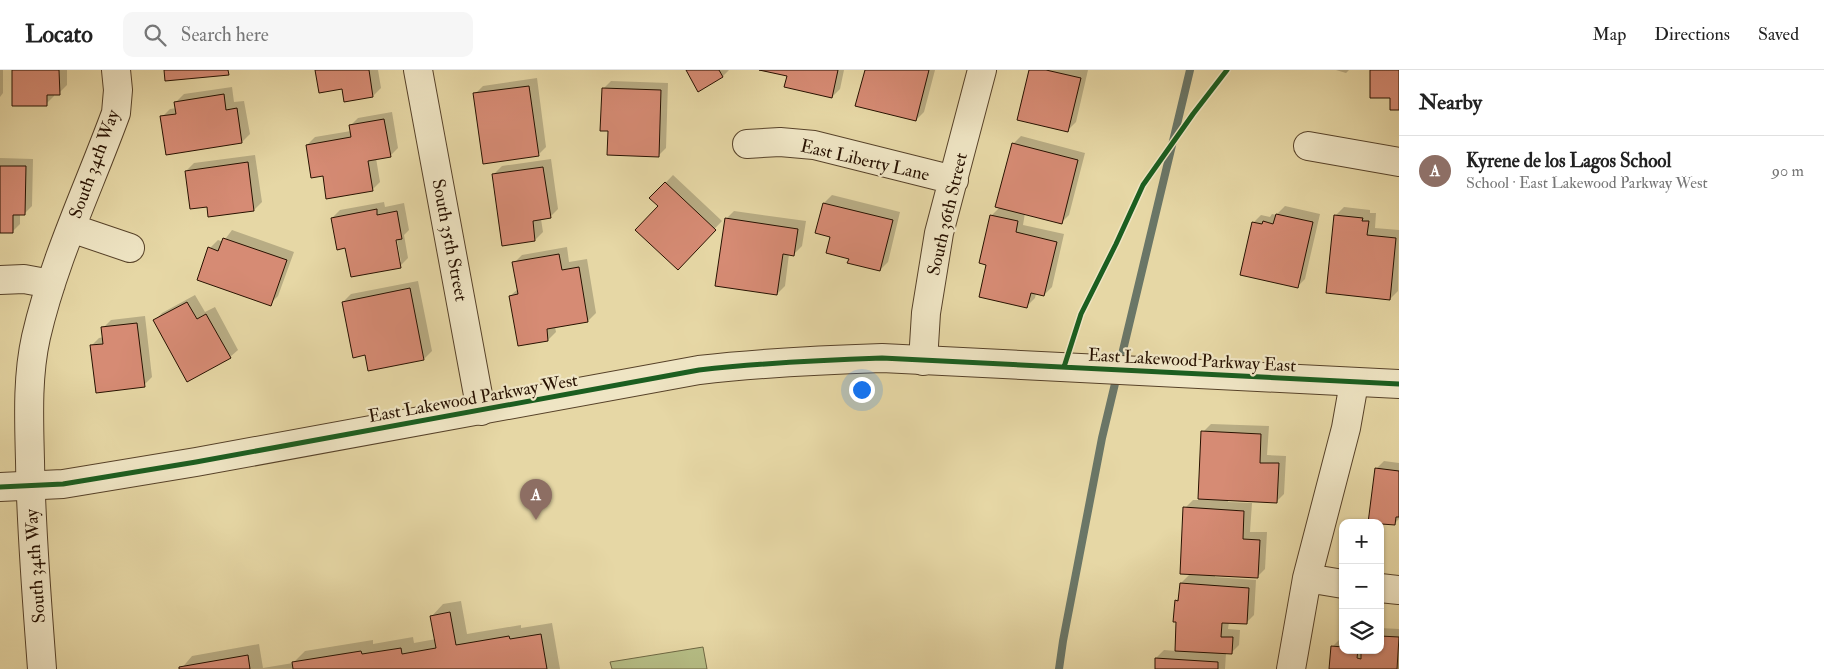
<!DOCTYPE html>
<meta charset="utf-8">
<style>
:root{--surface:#fff;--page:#f6f6f6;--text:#222;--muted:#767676;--line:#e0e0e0;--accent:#8f2418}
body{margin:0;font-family:"IM FELL Double Pica",serif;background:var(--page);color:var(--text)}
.controls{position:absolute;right:15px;bottom:15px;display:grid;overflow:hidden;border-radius:10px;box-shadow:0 1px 4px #0004}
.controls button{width:45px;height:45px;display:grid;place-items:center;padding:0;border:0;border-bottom:1px solid var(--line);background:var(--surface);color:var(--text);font:25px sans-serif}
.you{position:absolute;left:861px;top:319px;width:18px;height:18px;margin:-12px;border:4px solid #fff;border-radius:50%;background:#1a73e8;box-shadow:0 0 0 8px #1a73e833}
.badge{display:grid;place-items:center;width:32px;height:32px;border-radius:50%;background:var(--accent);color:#fff;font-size:16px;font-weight:700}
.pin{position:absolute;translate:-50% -41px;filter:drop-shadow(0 1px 2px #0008)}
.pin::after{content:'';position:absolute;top:26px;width:18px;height:15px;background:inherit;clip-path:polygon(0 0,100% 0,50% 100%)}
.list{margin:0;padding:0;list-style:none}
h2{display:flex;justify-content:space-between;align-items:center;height:65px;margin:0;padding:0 20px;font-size:21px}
h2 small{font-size:16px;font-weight:400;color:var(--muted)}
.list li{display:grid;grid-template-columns:32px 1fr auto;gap:15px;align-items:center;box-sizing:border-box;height:70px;padding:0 20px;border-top:1px solid var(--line)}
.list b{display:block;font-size:19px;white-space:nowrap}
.list p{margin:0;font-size:16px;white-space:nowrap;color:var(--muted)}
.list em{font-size:16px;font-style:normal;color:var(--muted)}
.icon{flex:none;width:28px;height:28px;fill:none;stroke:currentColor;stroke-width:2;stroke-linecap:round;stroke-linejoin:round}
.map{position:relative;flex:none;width:1399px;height:599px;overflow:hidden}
header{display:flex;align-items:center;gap:30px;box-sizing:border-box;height:70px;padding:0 25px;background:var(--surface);border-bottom:1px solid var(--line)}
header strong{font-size:24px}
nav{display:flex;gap:28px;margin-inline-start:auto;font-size:18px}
.search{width:350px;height:45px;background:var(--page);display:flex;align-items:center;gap:12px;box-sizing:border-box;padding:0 18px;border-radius:10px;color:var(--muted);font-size:19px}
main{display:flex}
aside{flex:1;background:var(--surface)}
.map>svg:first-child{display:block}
.green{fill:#b6be86;stroke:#6e6843}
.shadow{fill:#0003;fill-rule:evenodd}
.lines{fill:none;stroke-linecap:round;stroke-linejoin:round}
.stream{stroke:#6a7667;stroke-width:8}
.building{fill:#d68b74;stroke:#271100}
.minor-casing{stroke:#574229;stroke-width:30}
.tertiary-casing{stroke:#574229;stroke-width:30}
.minor{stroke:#efe5c4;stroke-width:28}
.tertiary{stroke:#efe5c4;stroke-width:28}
.cycleway-casing{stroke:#efe5c4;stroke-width:8}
.cycleway{stroke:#1b5e20;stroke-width:5}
.labels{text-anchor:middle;stroke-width:4.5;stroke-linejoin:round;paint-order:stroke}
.street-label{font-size:18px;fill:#271100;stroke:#efe5c4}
</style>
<header>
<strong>Locato</strong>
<div class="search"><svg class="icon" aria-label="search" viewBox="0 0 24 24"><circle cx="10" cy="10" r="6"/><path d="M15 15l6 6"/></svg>Search here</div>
<nav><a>Map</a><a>Directions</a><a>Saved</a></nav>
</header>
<main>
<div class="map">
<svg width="1399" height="599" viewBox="0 0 1399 599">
<rect width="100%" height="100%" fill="#e6d7a5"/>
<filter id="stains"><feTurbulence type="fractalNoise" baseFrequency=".004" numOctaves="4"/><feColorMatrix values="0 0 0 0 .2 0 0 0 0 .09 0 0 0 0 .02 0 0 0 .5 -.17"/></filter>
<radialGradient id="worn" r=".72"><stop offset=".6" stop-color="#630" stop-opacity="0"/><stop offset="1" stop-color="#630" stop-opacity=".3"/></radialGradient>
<!-- green -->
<path class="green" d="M703 577 707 599H612L610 592Z"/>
<!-- shadow -->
<path class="shadow" d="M0 0H3V23L0 27Z
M13 0H67V15L59 23H54V26L46 34Z
M316 0H378L381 18 373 26 345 30 343 18Z
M687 0H729L723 6Z
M765 0H844L840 19 832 27 788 5Z
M866 0H935L924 42 916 50Z
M1030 0H1088L1076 52 1068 60Z
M1336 0H1349L1346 3Z
M537 8 546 77 538 85 475 24 483 16Z
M611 11 668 13 666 78 658 86 609 60 603 19Z
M232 17 234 32 244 31 250 64 242 72 162 47 170 39 177 38 176 32 184 24Z
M392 42 398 78 390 86 376 88 380 112 372 120 324 104 307 75 315 67 351 61 350 56 358 48Z
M1021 66 1085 83 1069 145 1061 153 1025 143 1023 155 1064 164 1052 217 1044 225 1036 223 1035 228 1027 236 988 194 991 146 1000 137 1013 74Z
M255 85 262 132 254 140 208 135 186 101 194 93Z
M0 88 33 89 32 136 24 144H20V154L12 162 0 161Z
M551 89 558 139 550 147 541 149 543 162 535 170 494 104 502 96Z
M673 105 722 151 677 198 660 136 651 128Z
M832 125 900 142 888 192 880 200 850 188 831 166 824 133Z
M384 132 385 137 404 133 409 160 404 165 408 188 400 196 346 177 332 148 340 140ZM394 164H396L401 192H399Z
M1285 136 1320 144 1305 209 1297 217 1253 153 1261 145 1270 147 1272 144 1276 145Z
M1344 137 1370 140V143H1376L1375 158 1399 160 1398 221 1390 229 1328 222 1336 145Z
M734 141 806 151 802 176 794 184H789L785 216 777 224 726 149Z
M232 160 294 182 278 226 270 234 210 178 218 170 223 172Z
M567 177 569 192 587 189 596 243 588 251 555 257 556 262 548 270 510 226 518 219 514 193 522 185Z
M418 211 432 281 424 289 366 284 343 232 351 224Z
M195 225 205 242 215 237 238 280 230 287 154 251 162 243Z
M145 246 152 307 144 315 91 276 99 268 104 267 103 258 111 250Z
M1211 354 1269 356 1267 385 1286 386 1284 424 1276 432 1228 430V432L1252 433 1250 462H1267L1265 499 1257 507 1215 505V507L1256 510 1254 545 1246 553 1229 552 1228 559 1240 560 1239 575 1231 583H1226L1225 599H1156V588L1164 580 1176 581 1178 551 1176 531 1180 526 1181 513 1191 503 1185 438 1193 430H1199L1203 362Z
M1384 391 1399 393V449L1395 453 1376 399Z
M461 531 467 564 521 555V558L552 553 560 599H181L192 586 259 574 263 598 293 593 305 581 373 570V574L413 567 414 573 436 569 432 546 443 534Z
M1380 558 1399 559V599H1330L1332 577 1340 569H1343V580H1380Z"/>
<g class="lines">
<!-- stream -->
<path class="stream" d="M1059 599 1063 571 1102 368 1190 0"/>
</g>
<!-- building -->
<path class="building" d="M12 0H59L60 25H47V36H12Z
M164 0H228L229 5 165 11Z
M315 0H369L373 27 344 32 342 19 319 23Z
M686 0H719L723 7 698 22Z
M759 0H838L832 28 784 17 787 6Z
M865 0H929L916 51 855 36Z
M1029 0H1046L1081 8 1068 62 1017 50Z
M1370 0H1399V40H1390V28H1370Z
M529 16 539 86 483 94 473 23Z
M602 18 661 20 659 87 607 85 608 61H600Z
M224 24 226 40 237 38 242 73 166 85 160 46 176 44 174 32Z
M384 49 391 87 368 91 373 121 326 129 323 106 311 108 306 75 351 67 349 55Z
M1012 73 1078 90 1062 154 995 137Z
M248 92 254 141 208 147 207 137 190 139 185 101Z
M0 96H26L25 145H13V163H0Z
M543 97 551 148 533 151 535 171 502 176 492 104Z
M665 112 716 160 678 200 635 160 658 136 649 128Z
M823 133 893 150 880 201 847 193 849 189 826 183 830 167 815 163Z
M377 139V145L397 141 402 169 396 170 401 198 351 207 345 178 337 180 331 148Z
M1276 144 1313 152 1298 218 1240 205 1252 152 1262 154 1263 151 1273 154Z
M990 145 1018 151 1016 162 1057 172 1044 226 1031 223 1027 238 979 227 986 195 979 193Z
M1334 145 1363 148 1362 151H1369L1367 165 1396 168 1390 230 1326 223Z
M725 148 798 159 794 186 783 184 777 225 715 216Z
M223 168 287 190 271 236 197 210 208 177 218 181Z
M559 184 562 200 579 197 588 252 547 259 548 271 518 276 509 226 518 224 512 192Z
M410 218 424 290 368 301 365 285 353 288 342 232Z
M187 232 197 249 206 244 231 288 187 312 153 250Z
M137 253 145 317 96 323 90 275 103 274 101 257Z
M1201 361 1261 364 1260 393H1279L1277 433 1198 429Z
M1375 398 1399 401V447H1396L1395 455 1368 453Z
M1183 437 1244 441 1243 469 1260 470 1258 508 1180 504Z
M1180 513 1249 518 1247 554 1222 553 1221 567H1233L1232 584 1175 581 1176 552H1173L1175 530 1178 531Z
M450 542 456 575 509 566 510 569 541 564 547 599H293L292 592 361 581 362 584 401 578 402 584 436 578 430 546Z
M1380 566 1399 567 1397 599H1329L1331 576 1343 577V580H1358L1357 588 1361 589V580H1380Z
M248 585 250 599H179V597Z
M1155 588 1218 592V599H1155Z"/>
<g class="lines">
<defs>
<path id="minor" d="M418 0 481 341
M747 74 780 72 814 75 954 110
M1308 76 1399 92
M71 158 130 178
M0 210 24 209 51 214
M923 291 926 243 939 163 982 0
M1307 508 1343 514
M1380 518 1399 520
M42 599C37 530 31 461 30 391 29 350 27 307 36 267 54 189 89 117 116 43L118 20 116 0
M1291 599 1307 508 1346 358 1354 313"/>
<path id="tertiary" d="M0 417 63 414 196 392 699 300C760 293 821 290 882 288L1399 314"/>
</defs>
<!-- minor casing -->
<use href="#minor" class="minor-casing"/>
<!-- tertiary casing -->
<use href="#tertiary" class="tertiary-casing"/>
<!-- minor -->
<use href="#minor" class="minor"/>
<!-- tertiary -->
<use href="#tertiary" class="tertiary"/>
<defs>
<path id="cycleway" d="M1064 297 1081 244 1116 174 1143 115 1193 44 1227 0
M0 417 63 414 196 392 699 300C760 293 821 290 882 288L1399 314"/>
</defs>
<!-- cycleway casing -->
<use href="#cycleway" class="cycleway-casing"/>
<!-- cycleway -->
<use href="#cycleway" class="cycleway"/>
</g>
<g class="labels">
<!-- street labels -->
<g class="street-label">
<text transform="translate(865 90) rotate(13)" y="6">East Liberty Lane</text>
<text transform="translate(94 94) rotate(-70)" y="6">South 34th Way</text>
<text transform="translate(947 144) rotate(-77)" y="6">South 36th Street</text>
<text transform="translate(450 170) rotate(79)" y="6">South 35th Street</text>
<text transform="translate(1192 290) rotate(3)" y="6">East Lakewood Parkway East</text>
<text transform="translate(473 328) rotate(-10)" y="6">East Lakewood Parkway West</text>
<text transform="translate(35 496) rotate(-94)" y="6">South 34th Way</text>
</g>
</g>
<rect width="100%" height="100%" filter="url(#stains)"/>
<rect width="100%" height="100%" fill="url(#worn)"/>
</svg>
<div class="controls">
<button>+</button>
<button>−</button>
<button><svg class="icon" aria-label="layers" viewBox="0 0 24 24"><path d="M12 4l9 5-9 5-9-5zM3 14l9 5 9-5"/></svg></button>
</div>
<div class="you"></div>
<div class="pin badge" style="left:536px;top:450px;background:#8d6e63">A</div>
</div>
<aside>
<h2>Nearby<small></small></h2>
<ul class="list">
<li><span class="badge" style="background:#8d6e63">A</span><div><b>Kyrene de los Lagos School</b><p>School · East Lakewood Parkway West</p></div><em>90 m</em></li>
</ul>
</aside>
</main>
